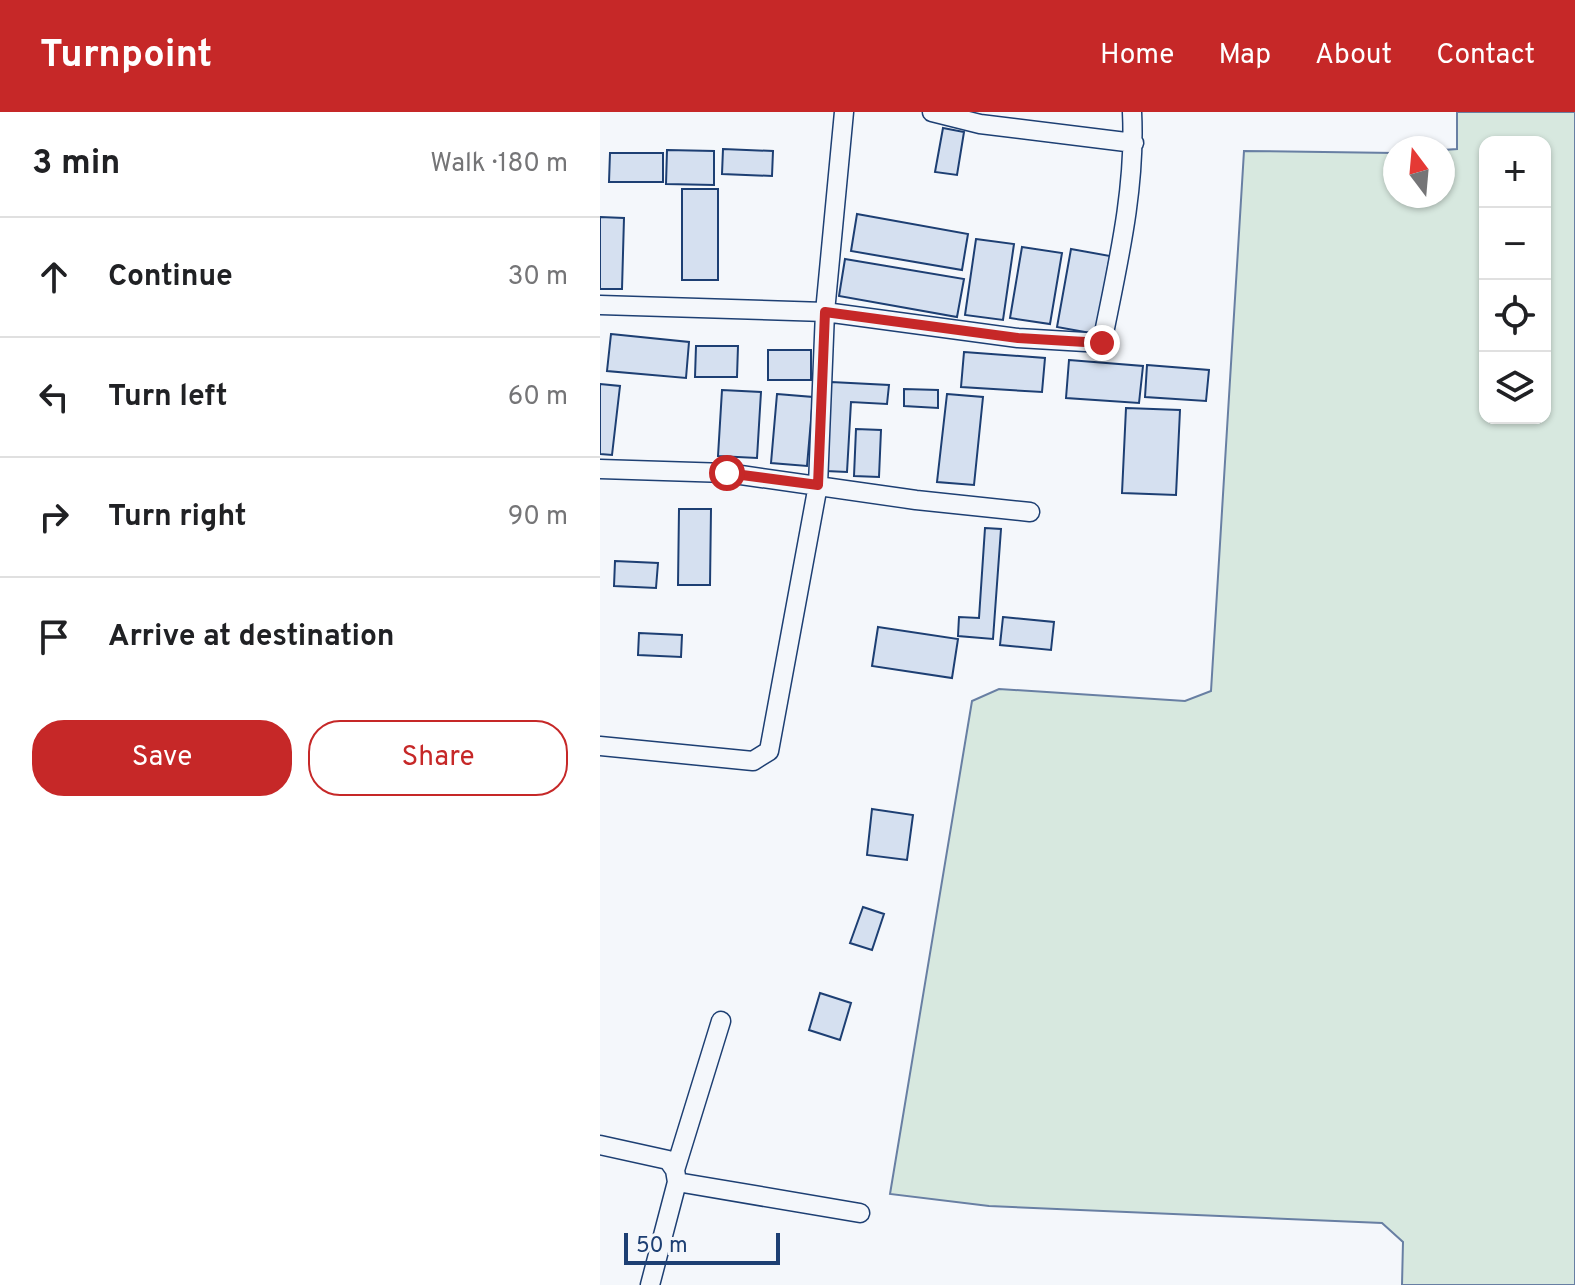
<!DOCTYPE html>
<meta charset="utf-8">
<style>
:root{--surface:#fff;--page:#f6f6f6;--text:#202124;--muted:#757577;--line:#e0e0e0;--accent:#c62828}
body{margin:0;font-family:Overpass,sans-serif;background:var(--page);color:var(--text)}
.controls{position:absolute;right:24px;top:24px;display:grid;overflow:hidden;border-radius:16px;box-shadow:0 2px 6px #0004}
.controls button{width:72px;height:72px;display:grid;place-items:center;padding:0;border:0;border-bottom:2px solid var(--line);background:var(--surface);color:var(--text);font:40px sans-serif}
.compass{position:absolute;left:783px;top:24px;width:72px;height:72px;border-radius:50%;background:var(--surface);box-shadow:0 2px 6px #0004;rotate:344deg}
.scale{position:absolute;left:24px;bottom:20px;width:156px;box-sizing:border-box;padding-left:8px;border:4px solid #1d3f73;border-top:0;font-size:22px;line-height:28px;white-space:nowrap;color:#1d3f73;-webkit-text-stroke:6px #f4f7fb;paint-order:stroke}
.stop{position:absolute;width:24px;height:24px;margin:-18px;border:6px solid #c62828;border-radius:50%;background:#fff}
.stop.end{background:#c62828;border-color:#fff;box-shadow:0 2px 8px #0008}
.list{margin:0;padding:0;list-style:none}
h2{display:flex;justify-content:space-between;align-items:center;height:104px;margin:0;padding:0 32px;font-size:34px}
h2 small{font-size:26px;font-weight:400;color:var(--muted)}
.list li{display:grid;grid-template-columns:52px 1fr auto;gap:24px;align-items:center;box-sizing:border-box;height:120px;padding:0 32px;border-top:2px solid var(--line)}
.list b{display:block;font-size:30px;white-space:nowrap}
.list em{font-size:26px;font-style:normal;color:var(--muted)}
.actions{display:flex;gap:16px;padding:24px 32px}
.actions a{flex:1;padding:18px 0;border:2px solid var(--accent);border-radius:32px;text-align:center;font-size:28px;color:var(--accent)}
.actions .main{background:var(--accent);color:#fff}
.icon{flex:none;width:44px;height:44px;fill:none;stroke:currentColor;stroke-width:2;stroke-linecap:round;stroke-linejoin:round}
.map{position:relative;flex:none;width:975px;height:1173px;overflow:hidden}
header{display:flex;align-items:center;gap:48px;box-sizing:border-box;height:112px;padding:0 40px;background:var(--accent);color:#fff}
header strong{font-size:38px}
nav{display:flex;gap:44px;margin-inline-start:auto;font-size:28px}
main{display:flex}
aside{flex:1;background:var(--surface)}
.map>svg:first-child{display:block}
.green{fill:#d7e8df;stroke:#687fa3;stroke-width:2;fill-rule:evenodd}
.building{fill:#d5e0f0;stroke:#1d3f73;stroke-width:2}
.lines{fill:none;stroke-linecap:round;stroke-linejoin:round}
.street-casing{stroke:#1d3f73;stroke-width:21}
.street{stroke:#f4f7fb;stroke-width:18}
.route{stroke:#c62828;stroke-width:10}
</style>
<header>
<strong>Turnpoint</strong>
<nav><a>Home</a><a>Map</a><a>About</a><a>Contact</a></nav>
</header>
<main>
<aside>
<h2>3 min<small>Walk · 180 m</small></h2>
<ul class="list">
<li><svg class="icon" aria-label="ahead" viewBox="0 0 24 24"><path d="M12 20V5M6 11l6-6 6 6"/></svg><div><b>Continue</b></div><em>30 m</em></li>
<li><svg class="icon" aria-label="left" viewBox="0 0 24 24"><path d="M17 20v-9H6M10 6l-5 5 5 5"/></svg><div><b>Turn left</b></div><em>60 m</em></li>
<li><svg class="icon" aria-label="right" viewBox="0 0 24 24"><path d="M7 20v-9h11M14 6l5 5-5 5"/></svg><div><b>Turn right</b></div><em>90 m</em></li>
<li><svg class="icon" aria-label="arrive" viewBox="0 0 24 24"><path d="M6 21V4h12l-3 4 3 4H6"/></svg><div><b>Arrive at destination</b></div></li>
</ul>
<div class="actions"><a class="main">Save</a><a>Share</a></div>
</aside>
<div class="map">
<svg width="975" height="1173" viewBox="0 0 975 1173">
<rect width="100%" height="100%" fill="#f4f7fb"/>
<!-- green -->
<path class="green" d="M857 0H975V1173H802L803 1130 782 1111 389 1094 290 1082 372 589 399 577 585 589 611 579 644 39 795 41V84H843V38L857 37ZM885 30H945V306H885Z"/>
<!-- building -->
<path class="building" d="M343 16 364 20 357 63 335 60Z
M123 37 173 39 172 64 122 62Z
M67 38 114 39V73L66 72Z
M10 41H63V70H9Z
M82 77H118V168H82Z
M257 102 368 122 362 158 251 139Z
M0 105 24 106 22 177H0Z
M376 127 414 132 403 208 365 203Z
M422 135 462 141 450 212 410 206Z
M471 137 510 144 496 222 457 215Z
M245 147 364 167 357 205 239 184Z
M11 222 89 230 86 266 7 259Z
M96 234H138L137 265H95Z
M168 238H211V268H168Z
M364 240 445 246 442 280 361 275Z
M469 248 543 254 539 291 466 286Z
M547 253 609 258 606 289 545 285Z
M231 270 289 273 287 292 251 290 247 360 226 359Z
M0 272 20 274 12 343 0 342Z
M304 277 338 278V296L304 294Z
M122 278 161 280 157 346 118 344Z
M177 282 213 285 207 354 171 351Z
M347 282 383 285 374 373 337 370Z
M526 296 580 298 576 383 522 381Z
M256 317 281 318 279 365 254 364Z
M79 397H111L110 473H78Z
M385 416 401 417 393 527 358 524 359 505 379 506Z
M15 449 58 451 56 476 14 474Z
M403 505 454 510 451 538 400 533Z
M278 515 358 527 352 566 272 554Z
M39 521 82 523 81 545 38 543Z
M272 697 313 703 307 748 267 743Z
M263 795 284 802 272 838 250 831Z
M220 881 251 891 240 928 209 918Z"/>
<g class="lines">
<defs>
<path id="street" d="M332 0 380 12 534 31
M0 193 225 200 418 226 502 231C517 155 536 78 532 0
M0 357 127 361 316 388 430 400
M0 634 153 649 169 639 218 373 225 200 244 0
M0 1033 68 1048 75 1058 77 1070 50 1173
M75 1058 121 909
M77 1070 260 1101"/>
</defs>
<!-- street casing -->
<use href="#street" class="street-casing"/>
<!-- street -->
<use href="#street" class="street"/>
</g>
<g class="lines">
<!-- route -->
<path class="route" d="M127 361 218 373 225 200 418 226 502 231"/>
</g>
</svg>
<div class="controls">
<button>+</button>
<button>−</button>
<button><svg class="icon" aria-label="locate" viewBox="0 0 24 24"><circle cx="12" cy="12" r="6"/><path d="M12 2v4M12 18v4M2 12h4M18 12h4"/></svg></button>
<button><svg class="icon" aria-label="layers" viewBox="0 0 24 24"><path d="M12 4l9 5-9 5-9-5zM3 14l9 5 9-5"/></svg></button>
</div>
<svg class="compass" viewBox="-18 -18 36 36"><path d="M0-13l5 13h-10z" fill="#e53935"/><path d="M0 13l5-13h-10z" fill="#757577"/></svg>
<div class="scale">50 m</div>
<div class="stop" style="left:127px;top:361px"></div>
<div class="stop end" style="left:502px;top:231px"></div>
</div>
</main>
